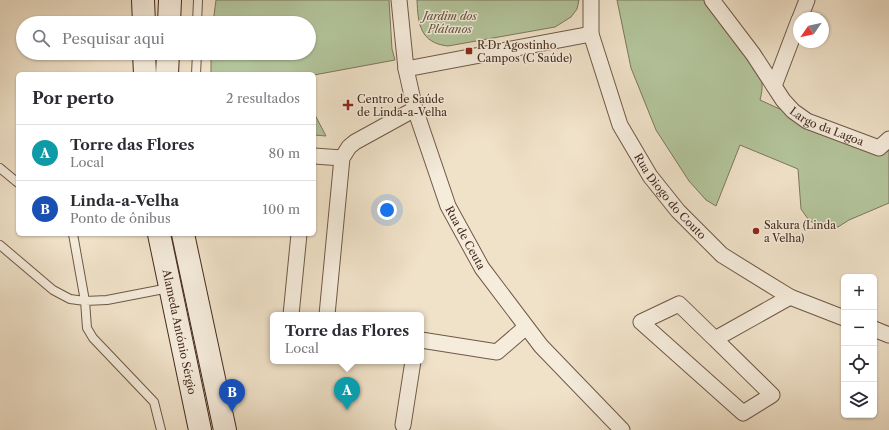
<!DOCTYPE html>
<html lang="pt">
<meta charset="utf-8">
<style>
:root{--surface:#fff;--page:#f7f7f7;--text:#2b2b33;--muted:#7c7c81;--line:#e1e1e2;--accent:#8f2418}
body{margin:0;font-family:"Libre Caslon Text",serif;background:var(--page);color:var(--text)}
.controls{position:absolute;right:12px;bottom:12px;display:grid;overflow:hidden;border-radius:6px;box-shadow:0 1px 3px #0004}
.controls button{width:36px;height:36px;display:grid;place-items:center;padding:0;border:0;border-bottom:1px solid var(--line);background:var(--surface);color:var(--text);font:20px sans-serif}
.compass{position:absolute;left:793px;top:12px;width:36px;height:36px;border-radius:50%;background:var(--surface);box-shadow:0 1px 3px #0004;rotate:236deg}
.you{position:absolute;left:387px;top:210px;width:14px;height:14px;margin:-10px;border:3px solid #fff;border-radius:50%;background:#1a73e8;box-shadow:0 0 0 6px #1a73e833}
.badge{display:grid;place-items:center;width:26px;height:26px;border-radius:50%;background:var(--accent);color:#fff;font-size:13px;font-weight:700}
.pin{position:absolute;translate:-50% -33px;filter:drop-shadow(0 1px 2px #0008)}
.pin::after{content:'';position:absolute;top:21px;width:14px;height:12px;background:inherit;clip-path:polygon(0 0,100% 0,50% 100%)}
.popup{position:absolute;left:270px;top:312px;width:154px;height:52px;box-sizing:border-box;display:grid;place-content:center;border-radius:6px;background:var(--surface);filter:drop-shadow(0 1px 3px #0005);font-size:13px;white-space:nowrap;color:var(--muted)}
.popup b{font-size:15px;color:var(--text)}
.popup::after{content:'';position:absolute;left:50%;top:100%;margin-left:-8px;border:8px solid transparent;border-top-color:var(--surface)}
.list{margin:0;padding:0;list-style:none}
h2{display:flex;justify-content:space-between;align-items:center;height:52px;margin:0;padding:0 16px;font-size:17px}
h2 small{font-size:13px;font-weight:400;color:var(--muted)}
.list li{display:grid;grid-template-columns:26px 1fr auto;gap:12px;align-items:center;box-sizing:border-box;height:56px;padding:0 16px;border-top:1px solid var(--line)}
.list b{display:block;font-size:15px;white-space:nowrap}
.list p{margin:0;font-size:13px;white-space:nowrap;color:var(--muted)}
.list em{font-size:13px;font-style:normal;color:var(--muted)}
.icon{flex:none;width:22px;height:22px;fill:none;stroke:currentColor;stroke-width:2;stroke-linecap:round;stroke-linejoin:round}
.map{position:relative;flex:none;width:889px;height:430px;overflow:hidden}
.search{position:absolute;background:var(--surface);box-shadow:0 1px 3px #0004;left:16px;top:16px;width:300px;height:44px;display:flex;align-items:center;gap:10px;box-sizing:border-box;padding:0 14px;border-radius:22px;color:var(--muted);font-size:15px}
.panel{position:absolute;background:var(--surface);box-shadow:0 1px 3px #0004;left:16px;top:72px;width:300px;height:164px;border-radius:6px}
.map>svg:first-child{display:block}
.green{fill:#b3c49b;stroke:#7c775c}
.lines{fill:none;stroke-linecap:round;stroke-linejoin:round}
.lane-casing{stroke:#6f5847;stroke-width:10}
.street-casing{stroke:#6f5847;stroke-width:17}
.secondary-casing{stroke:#442a1c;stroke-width:24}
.lane{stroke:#f5ecdc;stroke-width:8}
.street{stroke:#f5ecdc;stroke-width:15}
.secondary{stroke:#f5ecdc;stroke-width:22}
.poi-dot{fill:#8f2418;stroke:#f5ecdc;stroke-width:1.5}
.labels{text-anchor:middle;stroke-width:3;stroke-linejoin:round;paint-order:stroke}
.park-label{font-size:11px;font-style:italic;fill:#60503c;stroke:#f5ecdc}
.poi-label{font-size:11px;fill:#442a1c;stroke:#f5ecdc;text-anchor:start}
.street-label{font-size:11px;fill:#442a1c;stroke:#f5ecdc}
</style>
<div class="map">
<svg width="889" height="430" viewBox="0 0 889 430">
<rect width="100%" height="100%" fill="#f0e2c9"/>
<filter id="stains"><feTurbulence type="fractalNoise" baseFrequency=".005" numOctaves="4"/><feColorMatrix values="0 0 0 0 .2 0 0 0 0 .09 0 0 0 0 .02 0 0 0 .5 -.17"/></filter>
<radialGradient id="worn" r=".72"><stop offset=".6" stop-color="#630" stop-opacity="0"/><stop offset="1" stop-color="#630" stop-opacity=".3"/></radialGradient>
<!-- green -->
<path class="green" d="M216 0H389L392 49 395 60 314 75 211 74V53H309V23H213Z
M417 0H579L577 9 571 17 555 27 448 46C420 43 418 24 417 0Z
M617 0H704C718 18 755 58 761 78 763 86 762 92 760 100L881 155 889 150V203L849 220 838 227 826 228 817 226 808 219 801 209 798 169 740 145 716 206 706 200 689 181 656 130 631 68Z
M314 113 326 136 314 135Z"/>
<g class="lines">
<defs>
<path id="lane" d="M197 23 198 0
M196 74 197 53
M0 168 18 183
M0 245 53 290 70 299 85 301 73 234
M161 430 154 402 93 338 87 328 85 301 107 300 169 288"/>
<g id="street">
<path id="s1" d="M399 0 406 69 415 109 448 206 482 268 541 346 622 430"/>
<path id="s2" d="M591 0V34L620 125 650 176 678 211 722 255 790 297 844 318"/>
<path id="s3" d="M712 0 753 54 783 100 793 111 807 121 879 148 889 139"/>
<path d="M800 18 807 0"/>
<path d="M406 69 591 34"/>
<path d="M774 86 799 20"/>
<path d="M314 156 342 158"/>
<path d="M291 315 299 234"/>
<path d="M327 315 342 158 349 147 355 142 415 109"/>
<path d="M874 329 889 335"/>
<path d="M715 339 679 304 641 322 743 413 772 395 715 339 790 297"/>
<path d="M421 340 497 352 526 327"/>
<path d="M403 425 413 361"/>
</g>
<g id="secondary">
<path d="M143 0 144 23"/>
<path d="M169 23 170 0"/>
<path d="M144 53 145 74"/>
<path d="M167 74 168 53"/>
<path id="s4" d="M159 234 200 430"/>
<path d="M183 234 225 430"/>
</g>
</defs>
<!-- lane casing -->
<use href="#lane" class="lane-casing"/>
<!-- street casing -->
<use href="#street" class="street-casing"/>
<!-- secondary casing -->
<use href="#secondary" class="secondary-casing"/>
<!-- lane -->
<use href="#lane" class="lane"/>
<!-- street -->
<use href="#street" class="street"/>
<!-- secondary -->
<use href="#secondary" class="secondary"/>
</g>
<!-- markers -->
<g class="poi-dot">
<rect x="465" y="47" width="8" height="8" rx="2"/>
<path d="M346 99h4v4h4v4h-4v4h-4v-4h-4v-4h4z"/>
<circle cx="756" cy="231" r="4"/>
</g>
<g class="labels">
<!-- park labels -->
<g class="park-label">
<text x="450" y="20">Jardim dos<tspan x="450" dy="13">Plátanos</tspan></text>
</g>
<!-- poi labels -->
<g class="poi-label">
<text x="477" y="49">R Dr Agostinho<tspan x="477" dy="13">Campos (C Saúde)</tspan></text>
<text x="357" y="103">Centro de Saúde<tspan x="357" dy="13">de Linda-a-Velha</tspan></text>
<text x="764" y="229">Sakura (Linda<tspan x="764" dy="13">a Velha)</tspan></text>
</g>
<!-- street labels -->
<g class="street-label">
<text dy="4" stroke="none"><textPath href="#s3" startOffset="175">Largo da Lagoa</textPath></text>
<text dy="4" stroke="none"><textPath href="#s2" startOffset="217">Rua Diogo do Couto</textPath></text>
<text dy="4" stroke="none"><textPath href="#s1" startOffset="249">Rua de Ceuta</textPath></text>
<text dy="4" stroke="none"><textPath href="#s4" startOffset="100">Alameda António Sérgio</textPath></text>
</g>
</g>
<rect width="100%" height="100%" filter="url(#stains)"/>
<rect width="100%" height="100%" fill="url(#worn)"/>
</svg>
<div class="controls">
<button>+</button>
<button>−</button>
<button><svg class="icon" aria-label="locate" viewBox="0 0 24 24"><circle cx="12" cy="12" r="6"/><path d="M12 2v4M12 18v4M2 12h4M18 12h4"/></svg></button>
<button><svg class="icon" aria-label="layers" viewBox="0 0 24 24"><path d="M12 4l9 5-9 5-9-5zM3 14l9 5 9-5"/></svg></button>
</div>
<svg class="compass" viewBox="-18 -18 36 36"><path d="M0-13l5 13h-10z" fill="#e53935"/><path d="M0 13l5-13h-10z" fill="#7c7c81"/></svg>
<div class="you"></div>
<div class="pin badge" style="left:347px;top:410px;background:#0f9aa8">A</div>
<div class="popup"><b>Torre das Flores</b>Local</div>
<div class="pin badge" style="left:232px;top:412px;background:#1a4fb4">B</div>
<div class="search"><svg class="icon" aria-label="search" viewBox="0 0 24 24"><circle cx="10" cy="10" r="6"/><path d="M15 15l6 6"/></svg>Pesquisar aqui</div>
<section class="panel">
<h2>Por perto<small>2 resultados</small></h2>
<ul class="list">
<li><span class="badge" style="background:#0f9aa8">A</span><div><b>Torre das Flores</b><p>Local</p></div><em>80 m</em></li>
<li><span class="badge" style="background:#1a4fb4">B</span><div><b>Linda-a-Velha</b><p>Ponto de ônibus</p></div><em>100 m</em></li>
</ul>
</section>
</div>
